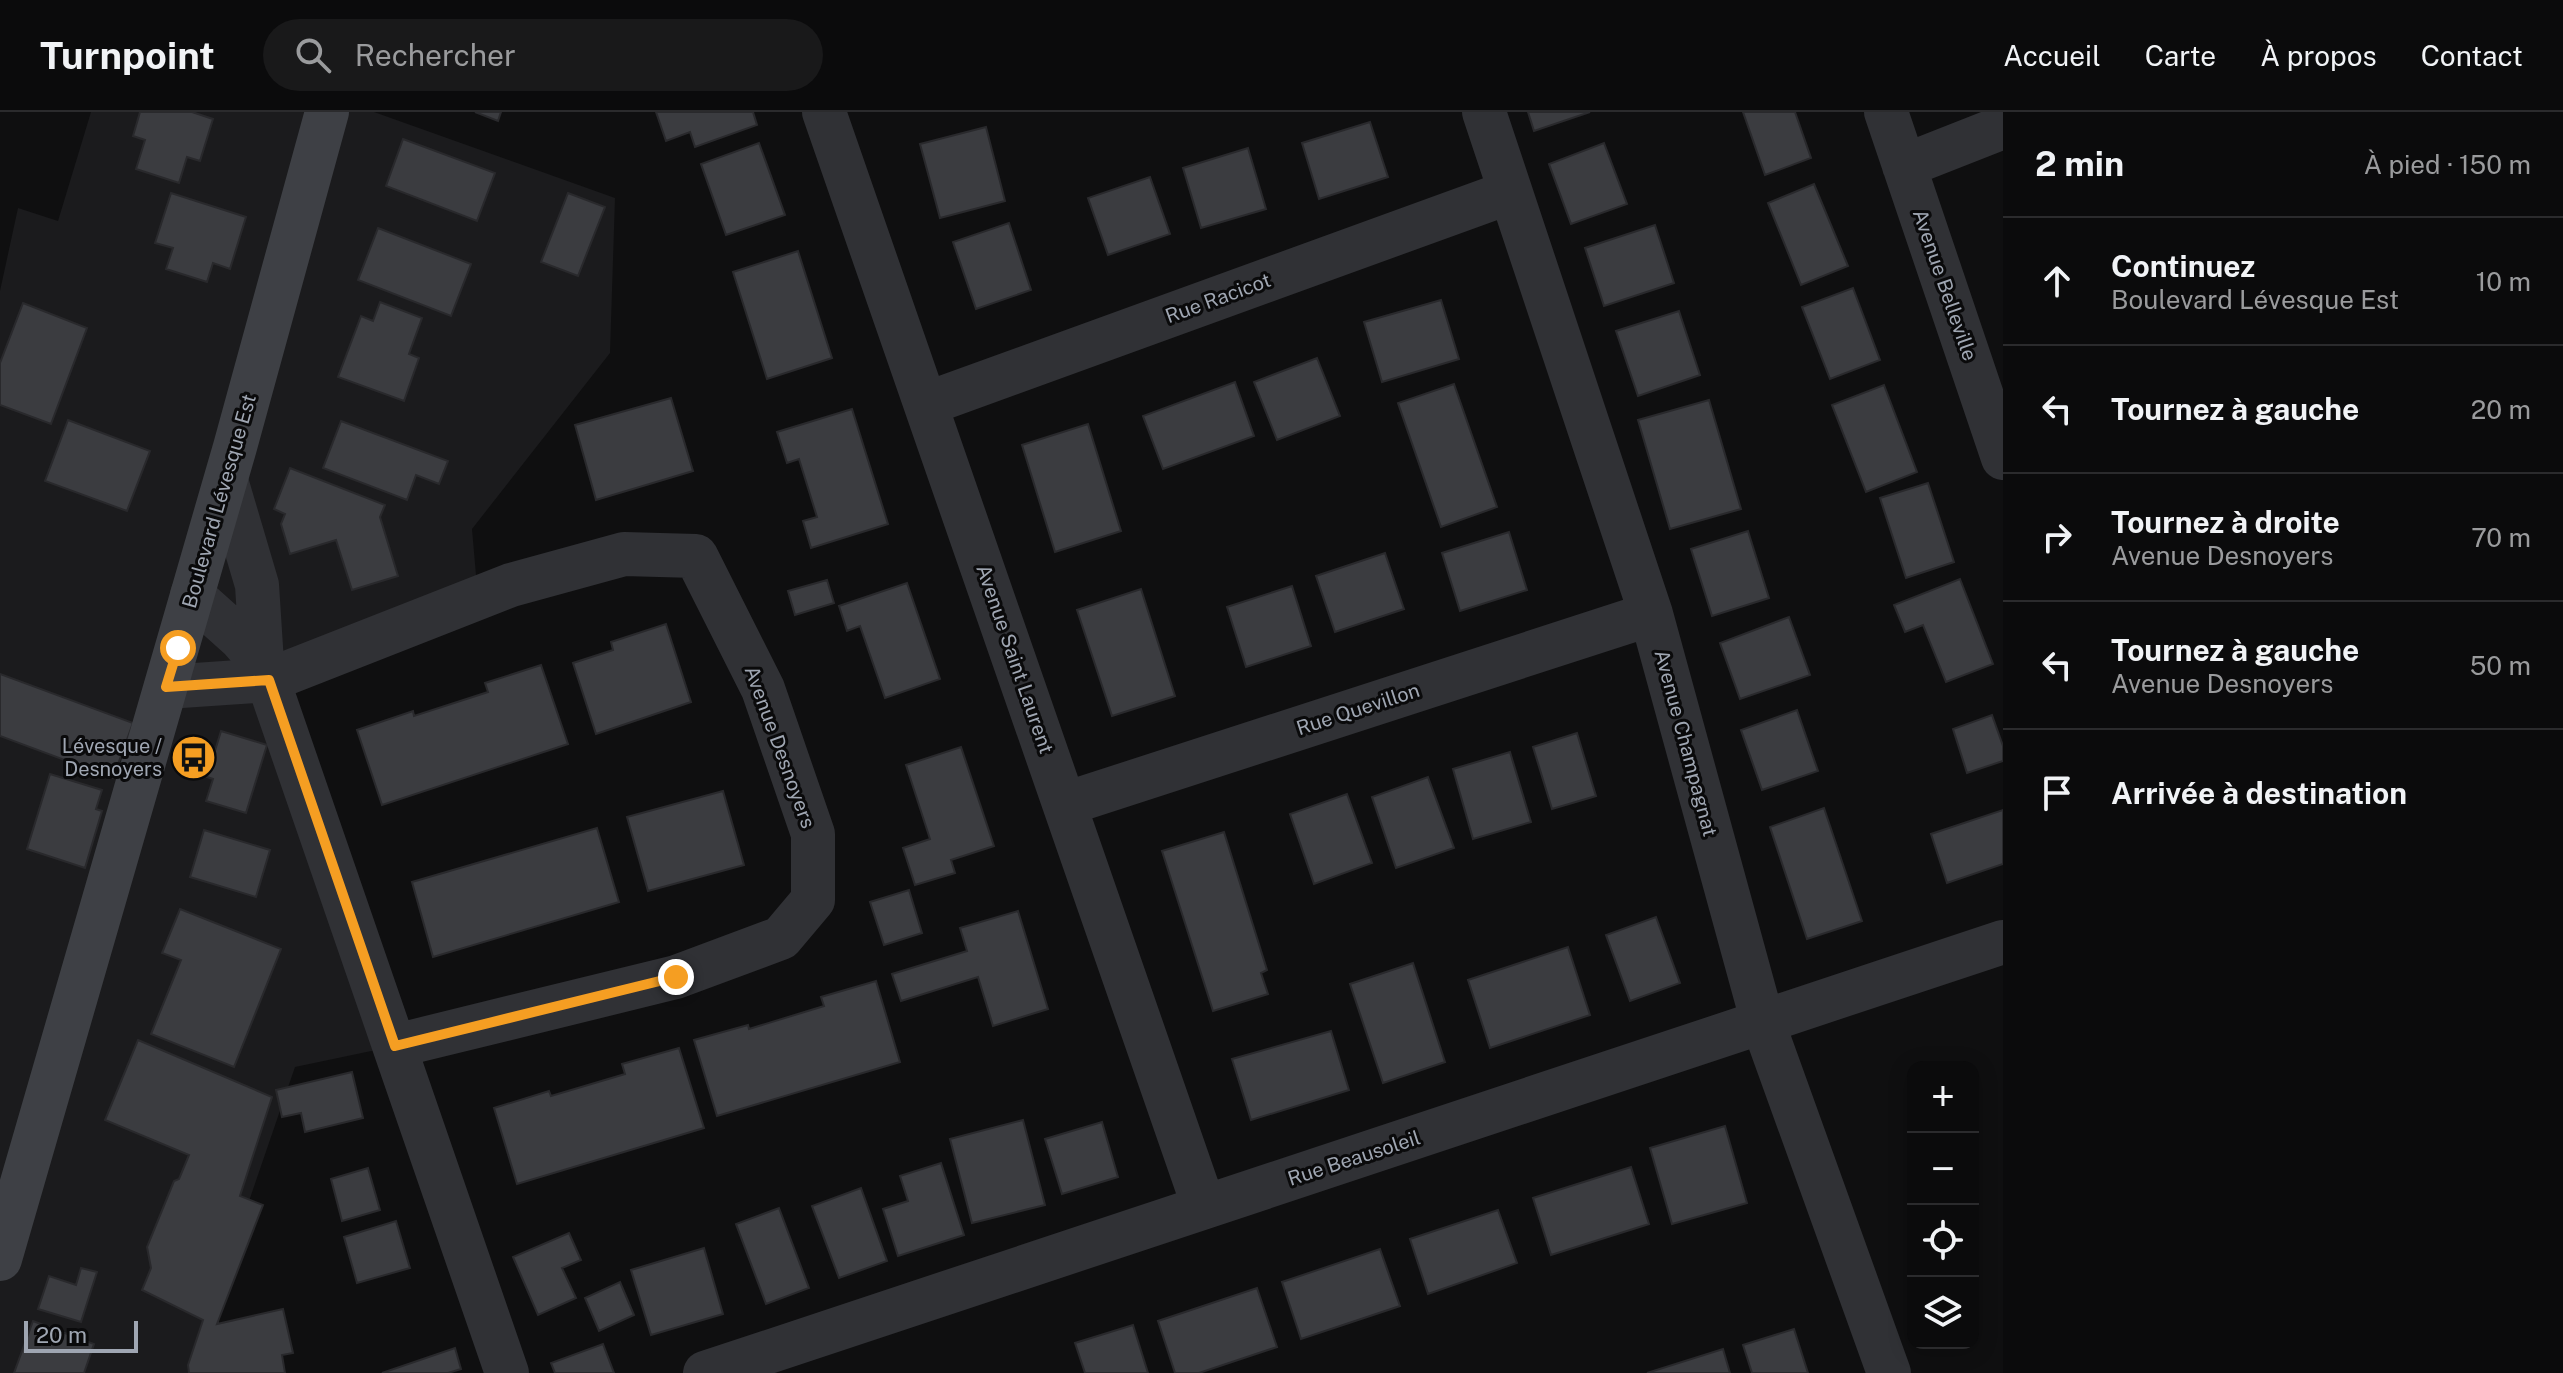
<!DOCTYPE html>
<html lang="fr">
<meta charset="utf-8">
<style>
:root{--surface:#0b0b0c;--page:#19191a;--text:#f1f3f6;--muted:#9a9b9d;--line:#2b2b2d}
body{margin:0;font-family:"Public Sans",sans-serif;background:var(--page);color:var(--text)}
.controls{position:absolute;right:24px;bottom:24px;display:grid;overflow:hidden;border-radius:16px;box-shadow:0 4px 20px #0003}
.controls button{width:72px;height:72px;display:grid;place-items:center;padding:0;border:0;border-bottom:2px solid var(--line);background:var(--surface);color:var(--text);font:40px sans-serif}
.scale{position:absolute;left:24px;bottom:20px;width:114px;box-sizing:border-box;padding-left:8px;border:4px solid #9fa6b2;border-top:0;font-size:22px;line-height:28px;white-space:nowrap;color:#9fa6b2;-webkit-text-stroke:6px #0a0a0b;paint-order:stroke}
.stop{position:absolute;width:24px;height:24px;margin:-18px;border:6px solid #f59e22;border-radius:50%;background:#fff}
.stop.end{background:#f59e22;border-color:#fff;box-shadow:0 2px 8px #0008}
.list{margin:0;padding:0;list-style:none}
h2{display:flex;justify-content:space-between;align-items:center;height:104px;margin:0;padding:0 32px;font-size:34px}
h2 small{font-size:26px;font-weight:400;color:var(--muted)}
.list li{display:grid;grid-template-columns:52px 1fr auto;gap:24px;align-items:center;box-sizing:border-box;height:128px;padding:0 32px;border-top:2px solid var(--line)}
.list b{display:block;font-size:30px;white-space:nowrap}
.list p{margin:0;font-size:26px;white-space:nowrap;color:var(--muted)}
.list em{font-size:26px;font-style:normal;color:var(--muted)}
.icon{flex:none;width:44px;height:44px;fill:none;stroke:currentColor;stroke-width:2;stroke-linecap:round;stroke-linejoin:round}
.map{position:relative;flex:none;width:2003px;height:1261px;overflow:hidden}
header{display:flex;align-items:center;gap:48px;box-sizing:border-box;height:112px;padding:0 40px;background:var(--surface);border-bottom:2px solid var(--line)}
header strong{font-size:38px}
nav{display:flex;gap:44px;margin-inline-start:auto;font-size:28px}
.search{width:560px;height:72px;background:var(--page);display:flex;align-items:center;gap:20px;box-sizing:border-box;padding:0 28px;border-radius:44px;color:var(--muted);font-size:30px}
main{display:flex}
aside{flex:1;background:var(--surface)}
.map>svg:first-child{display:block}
.built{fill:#1b1b1d}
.building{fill:#3b3c40;stroke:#29292c;stroke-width:2}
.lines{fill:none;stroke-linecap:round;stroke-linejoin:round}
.street{stroke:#303135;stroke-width:44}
.secondary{stroke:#3e4045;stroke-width:44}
.route{stroke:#f59e22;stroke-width:10}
.labels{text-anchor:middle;stroke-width:6;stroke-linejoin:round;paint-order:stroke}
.street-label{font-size:20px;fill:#9fa6b2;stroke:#0a0a0b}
.poi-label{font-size:20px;fill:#9fa6b2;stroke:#0a0a0b;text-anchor:end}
</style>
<header>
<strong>Turnpoint</strong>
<div class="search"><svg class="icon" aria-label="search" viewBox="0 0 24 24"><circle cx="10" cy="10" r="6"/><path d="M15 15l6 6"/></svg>Rechercher</div>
<nav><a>Accueil</a><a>Carte</a><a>À propos</a><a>Contact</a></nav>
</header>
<main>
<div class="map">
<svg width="2003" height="1261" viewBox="0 0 2003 1261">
<rect width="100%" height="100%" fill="#0f0f10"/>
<!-- built -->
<path class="built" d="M91 0H374L615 86 610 241 472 417 478 486 269 568 395 934 295 955 190 1261H0V179L18 96 58 109Z"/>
<!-- building -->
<path class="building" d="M140 0H192L213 7 200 49 187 45 179 71 136 57 145 28 133 24Z
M475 0H501L498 9Z
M656 0H753L757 13 695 35 690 20 666 29Z
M1528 0H1590L1534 19Z
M1743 0H1795L1811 46 1765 63Z
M1370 10 1388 65 1319 87 1302 31Z
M986 15 1005 89 940 106 920 32Z
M403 27 495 61 477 109 386 74Z
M759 31 785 103 726 123 701 52Z
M1604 31 1627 92 1571 112 1549 52Z
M1248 36 1266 97 1201 116 1183 56Z
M1150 65 1170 122 1108 143 1088 86Z
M1814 72 1848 154 1801 173 1768 91Z
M171 81 246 105 230 157 213 151 207 170 166 157 173 136 155 131Z
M568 81 605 95 578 164 541 150Z
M1009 111 1031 178 976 197 953 130Z
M1655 113 1674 171 1604 194 1585 136Z
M378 116 471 152 451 204 358 168Z
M798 139 832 246 767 267 733 160Z
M1853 176 1880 248 1830 267 1802 195Z
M1441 188 1459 247 1382 270 1364 210Z
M380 190 422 206 409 242 419 246 404 289 338 265 361 204 373 209Z
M23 191 87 216 51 312 0 293V251Z
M1679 199 1700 263 1638 284 1616 219Z
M1317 246 1340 304 1277 328 1254 270Z
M1235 270 1254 324 1163 357 1143 304Z
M1454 272 1497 395 1441 415 1398 291Z
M1884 273 1917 360 1866 380 1832 293Z
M671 286 693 359 596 388 575 313Z
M1709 288 1741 397 1670 417 1638 308Z
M852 297 888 412 811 436 803 409 817 405 799 347 787 351 777 320Z
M68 308 150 339 127 399 45 369Z
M341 309 448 349 439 372 416 363 407 388 323 356Z
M1088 312 1121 419 1055 440 1022 333Z
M290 356 385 393 380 405 398 464 352 478 336 428 290 442 281 412 285 402 274 397Z
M1928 371 1954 450 1906 466 1880 386Z
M1748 419 1769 486 1712 504 1691 437Z
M1509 420 1527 478 1460 499 1442 441Z
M1385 441 1404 497 1335 520 1316 464Z
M1960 467 1993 552 1946 570 1923 513 1905 520 1894 493Z
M827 468 834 491 795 503 788 479Z
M907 471 940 567 885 586 860 514 847 519 839 494Z
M1292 474 1311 534 1246 555 1227 495Z
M1141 477 1175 584 1112 604 1077 498Z
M1789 505 1810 563 1740 587 1720 531Z
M666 512 691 590 596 622 573 551 613 538 611 530Z
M541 553 568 632 382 693 357 618 413 599 414 604 488 580 485 571Z
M0 562 133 611 113 666 0 624Z
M1797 598 1818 659 1762 678 1741 618Z
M1992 603 2003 634V649L1967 661 1953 617Z
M221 619 267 633 246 701 206 689 213 667 207 665Z
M1577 621 1596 684 1552 697 1533 635Z
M961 635 994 734 951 748 955 761 915 773 903 736 930 727 906 653Z
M1510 640 1531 710 1473 727 1453 657Z
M50 662 102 678 96 697 102 699 85 756 27 737Z
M1428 665 1454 736 1396 756 1372 685Z
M723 679 744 753 648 779 627 705Z
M1347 682 1372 751 1314 772 1290 702Z
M1824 696 1862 809 1807 827 1770 715Z
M2003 698V752L1947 771 1931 722Z
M597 716 619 790 433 845 412 770Z
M204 718 270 738 256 785 190 765Z
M1224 720 1267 858 1261 861 1268 882 1213 899 1162 739Z
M909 778 922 821 884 833 870 790Z
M180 797 281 837 234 955 151 922 181 848 162 841Z
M1018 799 1048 897 993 914 978 865 901 889 892 862 967 839 960 816Z
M1656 805 1680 871 1630 889 1606 823Z
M1568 835 1590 903 1490 936 1468 868Z
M1413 851 1445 950 1383 971 1350 872Z
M876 869 900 950 717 1004 694 928 748 913 749 917 824 894 821 885Z
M1331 919 1349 978 1251 1008 1232 947Z
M138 928 272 985 240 1084 263 1093 217 1212 283 1197 293 1241 282 1243 285 1261H189L188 1253 203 1208 142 1178 151 1156 147 1135 174 1069 179 1067 189 1043 105 1008Z
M679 936 704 1016 517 1072 494 996 549 979 551 984 625 962 622 952Z
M352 960 363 1006 305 1020 301 1001 282 1005 276 978Z
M1023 1008 1045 1093 972 1111 950 1027Z
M1102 1010 1118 1065 1062 1082 1045 1027Z
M1725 1014 1747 1091 1672 1112 1650 1036Z
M941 1051 964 1123 898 1144 883 1097 908 1089 900 1064Z
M1631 1055 1649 1112 1551 1143 1533 1086Z
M368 1056 380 1098 342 1109 331 1067Z
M861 1076 887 1149 839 1166 812 1094Z
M779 1096 809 1176 766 1192 736 1112Z
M1498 1098 1517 1151 1428 1182 1410 1127Z
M396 1109 410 1156 357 1171 344 1125Z
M569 1121 581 1148 562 1156 576 1186 538 1203 513 1145Z
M704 1136 723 1202 651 1223 631 1158Z
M1380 1137 1400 1194 1301 1227 1282 1170Z
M81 1156 97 1160 81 1210 38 1197 49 1164 76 1173Z
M620 1170 634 1203 599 1219 585 1186Z
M1257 1176 1277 1235 1199 1261H1175L1158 1209Z
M33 1209 94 1232 84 1261H14Z
M1133 1213 1148 1261H1085L1075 1231Z
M1794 1217 1808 1261H1752L1743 1233Z
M603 1232 614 1261H555L551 1251Z
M455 1236 461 1257 448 1261H382Z
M1723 1237 1730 1261H1647Z"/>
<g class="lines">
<!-- street -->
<path class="street" d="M824 0 1204 1095
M1484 0 1651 502 1763 911 1889 1261
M1886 0 2003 346
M1904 54 2003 15
M926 292 1510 80
M226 368 257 473 262 551
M192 483 241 527 262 551 507 1261
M166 575 269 568 511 473 624 442 696 444 763 577 813 722V788L781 826 676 865 395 934
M1065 692 1651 502
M705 1261 2003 830"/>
<!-- secondary -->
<path class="secondary" d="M0 1147 235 335 327 0"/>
</g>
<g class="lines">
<!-- route -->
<path class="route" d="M178 536 166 575 269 568 395 934 676 865"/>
</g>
<!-- icons -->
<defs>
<symbol id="bus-disc" viewBox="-11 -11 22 22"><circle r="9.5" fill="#f59e22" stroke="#0a0a0b"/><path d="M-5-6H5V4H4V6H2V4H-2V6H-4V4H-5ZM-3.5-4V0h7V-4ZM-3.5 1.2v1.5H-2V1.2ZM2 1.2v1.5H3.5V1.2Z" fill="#111"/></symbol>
</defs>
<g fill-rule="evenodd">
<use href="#bus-disc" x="168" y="620" width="51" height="51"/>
</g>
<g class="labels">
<!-- street labels -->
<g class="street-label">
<text transform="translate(1945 173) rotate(71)" y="7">Avenue Belleville</text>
<text transform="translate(1218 186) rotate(-20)" y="7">Rue Racicot</text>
<text transform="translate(219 389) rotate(-74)" y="7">Boulevard Lévesque Est</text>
<text transform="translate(1015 547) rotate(71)" y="7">Avenue Saint Laurent</text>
<text transform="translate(1358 597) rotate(-18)" y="7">Rue Quevillon</text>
<text transform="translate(1686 631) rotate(75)" y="7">Avenue Champagnat</text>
<text transform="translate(780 635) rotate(70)" y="7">Avenue Desnoyers</text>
<text transform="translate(1354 1046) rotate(-18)" y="7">Rue Beausoleil</text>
</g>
<!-- poi labels -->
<g class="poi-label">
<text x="162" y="641">Lévesque /<tspan x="162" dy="23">Desnoyers</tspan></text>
</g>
</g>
</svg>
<div class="controls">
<button>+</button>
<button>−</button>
<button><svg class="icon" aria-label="locate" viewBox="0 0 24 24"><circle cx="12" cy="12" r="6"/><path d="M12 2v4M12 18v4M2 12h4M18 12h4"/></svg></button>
<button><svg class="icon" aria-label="layers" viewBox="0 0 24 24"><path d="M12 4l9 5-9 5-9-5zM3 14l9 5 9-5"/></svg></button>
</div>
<div class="scale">20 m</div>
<div class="stop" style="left:178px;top:536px"></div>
<div class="stop end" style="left:676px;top:865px"></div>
</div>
<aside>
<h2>2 min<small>À pied · 150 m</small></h2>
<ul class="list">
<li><svg class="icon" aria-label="ahead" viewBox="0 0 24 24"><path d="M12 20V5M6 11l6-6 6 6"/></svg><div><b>Continuez</b><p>Boulevard Lévesque Est</p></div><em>10 m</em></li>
<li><svg class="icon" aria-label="left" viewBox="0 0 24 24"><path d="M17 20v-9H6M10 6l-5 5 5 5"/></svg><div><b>Tournez à gauche</b></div><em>20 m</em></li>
<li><svg class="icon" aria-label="right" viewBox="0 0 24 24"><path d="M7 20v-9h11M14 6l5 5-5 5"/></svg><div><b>Tournez à droite</b><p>Avenue Desnoyers</p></div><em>70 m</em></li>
<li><svg class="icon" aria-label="left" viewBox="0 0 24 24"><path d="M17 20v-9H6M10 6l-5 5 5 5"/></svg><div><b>Tournez à gauche</b><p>Avenue Desnoyers</p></div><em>50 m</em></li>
<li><svg class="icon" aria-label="arrive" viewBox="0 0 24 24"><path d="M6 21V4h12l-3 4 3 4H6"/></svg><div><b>Arrivée à destination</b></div></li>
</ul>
</aside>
</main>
